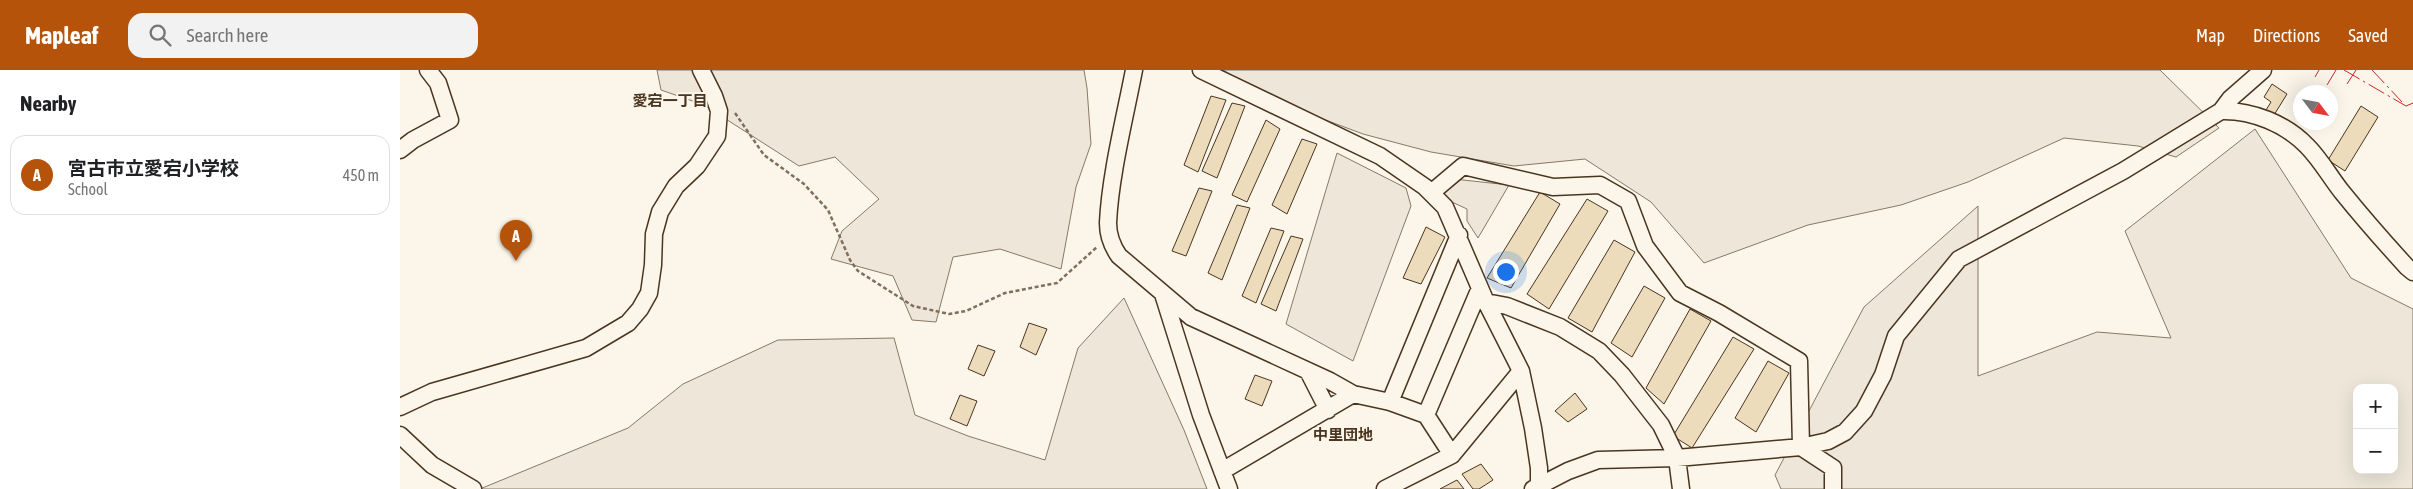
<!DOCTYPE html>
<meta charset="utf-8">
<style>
:root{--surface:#fff;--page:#f2f2f2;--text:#202124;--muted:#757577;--line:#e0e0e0;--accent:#b45309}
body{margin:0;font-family:"Asap Condensed","Noto Sans JP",sans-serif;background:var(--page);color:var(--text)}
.controls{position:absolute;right:15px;bottom:15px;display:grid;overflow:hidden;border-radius:10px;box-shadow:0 5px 20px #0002}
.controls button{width:45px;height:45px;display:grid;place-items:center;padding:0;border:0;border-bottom:1px solid var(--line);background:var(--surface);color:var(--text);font:25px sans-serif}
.compass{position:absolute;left:1893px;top:15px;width:45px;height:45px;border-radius:50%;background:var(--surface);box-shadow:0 5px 20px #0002;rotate:122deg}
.you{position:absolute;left:1105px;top:201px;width:18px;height:18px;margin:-12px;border:4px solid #fff;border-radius:50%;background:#1a73e8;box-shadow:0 0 0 8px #1a73e833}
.badge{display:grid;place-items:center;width:32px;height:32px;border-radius:50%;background:var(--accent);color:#fff;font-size:16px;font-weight:700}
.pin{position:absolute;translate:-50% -41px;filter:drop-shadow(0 1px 2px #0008)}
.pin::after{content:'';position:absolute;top:26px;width:18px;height:15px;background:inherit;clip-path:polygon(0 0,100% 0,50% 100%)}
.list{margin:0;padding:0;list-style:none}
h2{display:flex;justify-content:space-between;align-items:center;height:65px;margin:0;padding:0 20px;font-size:21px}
h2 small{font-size:16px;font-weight:400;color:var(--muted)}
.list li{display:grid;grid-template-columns:32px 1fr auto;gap:15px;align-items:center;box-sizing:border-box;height:80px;margin:0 10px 10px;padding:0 10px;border:1px solid var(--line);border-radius:15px}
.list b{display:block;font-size:19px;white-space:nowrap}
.list p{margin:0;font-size:16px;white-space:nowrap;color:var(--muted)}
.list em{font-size:16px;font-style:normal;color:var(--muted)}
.icon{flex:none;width:28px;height:28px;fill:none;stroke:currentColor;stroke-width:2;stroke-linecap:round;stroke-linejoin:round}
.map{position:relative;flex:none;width:2013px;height:419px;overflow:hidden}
header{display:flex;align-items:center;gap:30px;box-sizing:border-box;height:70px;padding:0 25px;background:var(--accent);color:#fff}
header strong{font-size:24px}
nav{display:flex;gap:28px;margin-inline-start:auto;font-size:18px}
.search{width:350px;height:45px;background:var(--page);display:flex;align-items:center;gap:12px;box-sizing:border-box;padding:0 18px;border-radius:15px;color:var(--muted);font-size:19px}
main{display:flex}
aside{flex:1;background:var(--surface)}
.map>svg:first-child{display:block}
.green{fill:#ede6d9;stroke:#887966;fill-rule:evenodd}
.building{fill:#ecdcbc;stroke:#4a3520}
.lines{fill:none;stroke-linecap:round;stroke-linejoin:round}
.minor-casing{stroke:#4a3520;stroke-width:19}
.path{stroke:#7f6f5c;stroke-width:2.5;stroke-dasharray:4 2.5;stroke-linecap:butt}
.minor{stroke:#fbf6e9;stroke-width:16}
.power{stroke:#c62828;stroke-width:1;stroke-dasharray:18 4 2.5 4;stroke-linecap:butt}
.labels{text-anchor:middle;stroke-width:4;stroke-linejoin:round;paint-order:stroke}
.neighbourhood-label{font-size:15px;font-weight:bold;fill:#4a3520;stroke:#fbf6e9}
</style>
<header>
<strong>Mapleaf</strong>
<div class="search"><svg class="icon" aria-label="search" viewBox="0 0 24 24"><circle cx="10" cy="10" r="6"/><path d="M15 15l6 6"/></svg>Search here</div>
<nav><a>Map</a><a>Directions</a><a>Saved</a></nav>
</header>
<main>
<aside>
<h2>Nearby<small></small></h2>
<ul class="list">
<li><span class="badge">A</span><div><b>宮古市立愛宕小学校</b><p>School</p></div><em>450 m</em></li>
</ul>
</aside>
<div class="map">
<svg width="2013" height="419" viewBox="0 0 2013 419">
<rect width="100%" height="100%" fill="#fbf6e9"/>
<!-- green -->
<path class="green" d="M257 0H684L687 18 691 74 676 117 661 199 600 179 553 187 536 252 512 250 493 206 431 189 442 161 479 129 435 87 399 96 304 35 261 20Z
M823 0H1760L1819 58 1776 87 1738 76 1664 68 1568 112 1501 135 1408 155 1304 193 1251 132 1185 89 1114 96 1031 82 963 64 867 28Z
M1855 59 1951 208 2013 239V419H1381L1375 405 1464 237 1578 136V306L1697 262 1771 268 1725 161ZM1957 318H1994V400H1957Z
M937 83 1006 118 1011 136 953 291 886 254Z
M1054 109 1109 115 1078 168 1067 151V139L1041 127Z
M724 228 784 360 807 419H80L228 358 283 314 378 270 494 268 515 345 568 366 645 390 678 278Z"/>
<!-- building -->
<path class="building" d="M1872 14 1887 24 1874 45 1866 40 1871 32 1864 27Z
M811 26 826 30 798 102 784 95Z
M832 33 845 36 817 108 802 101Z
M1961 36 1978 47 1945 101 1928 90Z
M866 50 880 59 847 132 832 125Z
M902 69 917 74 887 144 872 135Z
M799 118 812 121 786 186 772 181Z
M1140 122 1160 134 1111 218 1087 208Z
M1187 129 1208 141 1149 239 1127 224Z
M837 135 850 138 822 210 808 203Z
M1026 157 1045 167 1021 214 1003 208Z
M871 158 884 161 856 233 842 226Z
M891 166 903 169 876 241 861 234Z
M1214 170 1235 182 1192 262 1168 248Z
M1244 216 1265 228 1232 287 1211 273Z
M1290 239 1311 251 1264 334 1246 318Z
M629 253 647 259 636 285 620 277Z
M1333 267 1354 279 1292 378 1273 366Z
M578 275 595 281 584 306 568 299Z
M1368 291 1389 303 1356 362 1335 348Z
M855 305 872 311 862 336 845 329Z
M1175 323 1187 339 1168 352 1155 341Z
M560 325 577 331 567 356 550 349Z
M1081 394 1093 410 1079 419H1073L1062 404Z
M1057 410 1064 419H1040Z"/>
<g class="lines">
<defs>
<path id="minor" d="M734 0C725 47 710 106 708 153 708 166 712 176 719 186L791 247 930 311 953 324 990 332 1026 345 1052 385
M801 0 980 86 1025 117 1045 137 1086 232 1121 301 1133 358 1139 398V419
M1821 41 1830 29 1863 0
M0 80 13 70 50 50 38 13 28 0
M1031 123 1063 96 1153 117 1200 115 1228 131 1245 176 1280 223 1319 243 1399 291 1401 377 1433 398V419
M763 224 801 345 829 419
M1086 232 1107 236 1160 257 1199 281 1222 305 1261 355 1277 388 1281 419
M908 301 928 340
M990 332 1059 165
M0 337 32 322 186 278 228 253 240 239 249 223 253 195 254 164 260 142 276 116 297 96 317 66 319 41 314 26 301 0
M1026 345 1080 218
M0 365 32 395 73 419
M822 401 953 324
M985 419 1052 385 1121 301
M1133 419 1168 401 1198 390 1277 388 1401 377 1428 371 1445 362 1464 341 1483 305 1496 266 1559 189 1723 101 1821 41C1852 40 1886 54 1907 76 1921 90 1930 107 1942 122 1963 148 1985 173 2007 197L2013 202"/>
</defs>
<!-- minor casing -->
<use href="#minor" class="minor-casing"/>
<!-- path -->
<path class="path" d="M335 43 364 85 404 114 428 140 450 190 458 201 513 236 549 244 566 241 605 223 657 213 697 177"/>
<!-- minor -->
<use href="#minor" class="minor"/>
<!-- power -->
<path class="power" d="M1944 0 2006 36
M1972 0 2002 32
M1915 7 1919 0
M1947 14 1956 0
M1927 15 1936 0
M2006 36 2013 33"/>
</g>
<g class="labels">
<!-- neighbourhood labels -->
<g class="neighbourhood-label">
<text x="270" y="36">愛宕一丁目</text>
<text x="943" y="370">中里団地</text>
</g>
</g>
</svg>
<div class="controls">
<button>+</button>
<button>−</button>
</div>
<svg class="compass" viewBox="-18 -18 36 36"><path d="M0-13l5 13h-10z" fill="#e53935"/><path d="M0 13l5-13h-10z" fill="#757577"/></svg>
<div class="you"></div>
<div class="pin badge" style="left:116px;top:191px">A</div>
</div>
</main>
